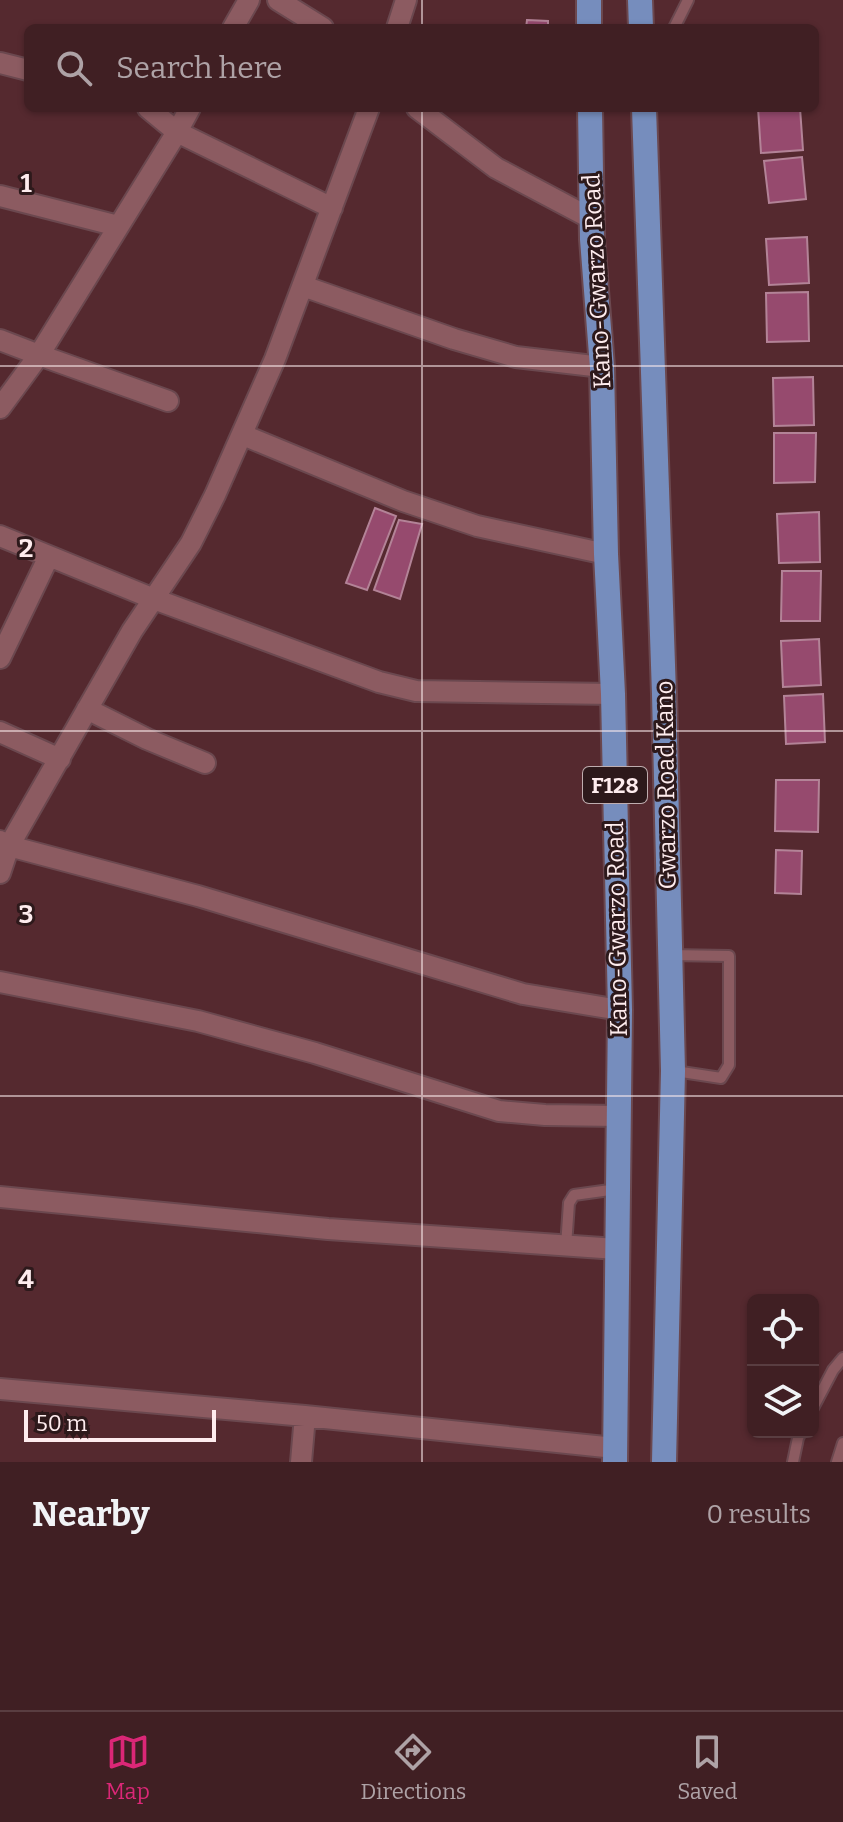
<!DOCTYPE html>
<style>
:root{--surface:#401f23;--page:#4b2c30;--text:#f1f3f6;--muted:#aea2a6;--line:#593d41;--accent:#db2777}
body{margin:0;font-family:Bitter,serif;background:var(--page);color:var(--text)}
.controls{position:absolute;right:24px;bottom:24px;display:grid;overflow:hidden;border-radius:12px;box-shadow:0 2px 6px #0004}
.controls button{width:72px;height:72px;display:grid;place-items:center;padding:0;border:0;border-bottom:2px solid var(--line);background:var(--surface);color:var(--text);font:40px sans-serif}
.scale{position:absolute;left:24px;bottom:20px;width:192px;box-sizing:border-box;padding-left:8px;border:4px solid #feecee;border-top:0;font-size:22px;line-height:28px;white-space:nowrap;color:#feecee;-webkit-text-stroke:6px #2d191b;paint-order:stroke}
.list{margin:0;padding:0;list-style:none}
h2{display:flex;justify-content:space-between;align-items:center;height:104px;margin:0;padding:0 32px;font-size:34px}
h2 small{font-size:26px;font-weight:400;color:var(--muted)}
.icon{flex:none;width:44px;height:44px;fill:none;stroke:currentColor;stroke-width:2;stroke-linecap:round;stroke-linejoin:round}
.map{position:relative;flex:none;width:843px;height:1462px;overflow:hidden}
.search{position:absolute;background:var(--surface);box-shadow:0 2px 6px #0004;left:24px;right:24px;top:24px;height:88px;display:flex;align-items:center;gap:20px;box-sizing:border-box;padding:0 28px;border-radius:12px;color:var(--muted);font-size:30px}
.sheet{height:248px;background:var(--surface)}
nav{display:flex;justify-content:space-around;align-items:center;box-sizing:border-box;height:112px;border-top:2px solid var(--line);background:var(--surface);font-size:22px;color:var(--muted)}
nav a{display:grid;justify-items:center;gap:4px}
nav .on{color:var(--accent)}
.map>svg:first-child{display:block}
.building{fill:#964a6e;stroke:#b38397;stroke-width:2}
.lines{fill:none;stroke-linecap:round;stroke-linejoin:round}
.lane-casing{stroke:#6b484f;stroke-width:14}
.street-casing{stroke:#6b484f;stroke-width:24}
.primary-casing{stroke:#6b484f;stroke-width:28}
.lane{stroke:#8c5b61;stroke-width:10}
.street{stroke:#8c5b61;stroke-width:20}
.primary{stroke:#768dbd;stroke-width:24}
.grid{fill:none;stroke:#feecee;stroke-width:2;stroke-opacity:0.55}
.labels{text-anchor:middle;stroke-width:6;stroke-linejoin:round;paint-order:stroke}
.shield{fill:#2d191b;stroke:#bfadaf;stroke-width:2}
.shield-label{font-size:22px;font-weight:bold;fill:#feecee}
.street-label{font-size:24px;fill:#feecee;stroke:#2d191b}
.grid-label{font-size:26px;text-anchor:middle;font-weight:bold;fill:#feecee;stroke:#2d191b;stroke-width:6;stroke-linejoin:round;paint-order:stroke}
</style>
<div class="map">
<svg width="843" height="1462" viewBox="0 0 843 1462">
<rect width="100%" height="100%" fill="#55292f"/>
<!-- building -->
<path class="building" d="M527 20 548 21V28H526Z
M758 108H800L803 150 761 153Z
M802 157 806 199 769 203 764 161Z
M807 237 809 283 769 285 766 239Z
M808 292 809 341 767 342 766 293Z
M813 377 814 425 774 426 773 378Z
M774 433H816L815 482 774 483Z
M375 508 396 516 367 590 346 583Z
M819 512 820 562 779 563 777 514Z
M399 520 422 524 400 599 374 590Z
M782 571H821L820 621H781Z
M819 639 821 685 783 687 781 641Z
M823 694 825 742 786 744 784 696Z
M776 780H819L818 832 775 831Z
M776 850 802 851 801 894 775 893Z"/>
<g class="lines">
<defs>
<path id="lane" d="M674 28 688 0
M670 955 729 956V1065L721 1078 675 1071
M566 1246 569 1203 574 1195 617 1189
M813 1408 833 1370 843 1358
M793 1462 798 1438 801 1432
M837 1462 843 1443"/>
<path id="street" d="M278 0 323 28
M233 28 249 0
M397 28 406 0
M0 63 28 70
M148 108 177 132 332 208
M417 108 496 168 592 219
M0 196 118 226
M303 286 454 339 516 357 602 367
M0 340 39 355 168 401
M0 408 39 355 177 132 190 108
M243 435 403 501 477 526 606 554
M0 536 154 599 379 682 416 691 613 694
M0 658 49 556
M87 709 147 739 205 763
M0 732 60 759
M0 841 9 846 198 896 523 994 620 1010
M0 873 9 846 132 631 191 543 215 495 275 359 369 108
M0 982 198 1021 315 1053 499 1111 545 1115 619 1116
M0 1197 328 1229 617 1249
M0 1389 305 1416 615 1448
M301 1462 305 1416"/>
<path id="primary" d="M589 0V28
M640 0 641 28
M590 108 592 239 602 367 606 554 613 694 620 1010 615 1462
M644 108 664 694 673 1071 664 1462"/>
</defs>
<!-- lane casing -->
<use href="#lane" class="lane-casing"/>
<!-- street casing -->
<use href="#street" class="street-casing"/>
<!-- primary casing -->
<use href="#primary" class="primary-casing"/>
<!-- lane -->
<use href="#lane" class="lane"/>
<!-- street -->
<use href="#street" class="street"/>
<!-- primary -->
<use href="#primary" class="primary"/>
</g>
<!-- grid -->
<path class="grid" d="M422 0V28M422 108V1462M0 366H843M0 731H843M0 1096H843"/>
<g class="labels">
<!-- shield labels -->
<rect class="shield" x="583" y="767" width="64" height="36" rx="6"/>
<g class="shield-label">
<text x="615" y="793">F128</text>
</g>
<!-- street labels -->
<g class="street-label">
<text transform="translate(597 281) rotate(-93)" y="8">Kano-Gwarzo Road</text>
<text transform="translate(666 785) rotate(-91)" y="8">Gwarzo Road Kano</text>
<text transform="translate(617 929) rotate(-91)" y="8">Kano-Gwarzo Road</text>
</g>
</g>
<g class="grid-label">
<text x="26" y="192">1</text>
<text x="26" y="557">2</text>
<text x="26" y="923">3</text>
<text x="26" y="1288">4</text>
</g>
</svg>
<div class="controls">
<button><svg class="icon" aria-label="locate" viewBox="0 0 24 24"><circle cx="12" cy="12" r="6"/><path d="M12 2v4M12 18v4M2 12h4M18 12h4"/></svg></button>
<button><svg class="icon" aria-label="layers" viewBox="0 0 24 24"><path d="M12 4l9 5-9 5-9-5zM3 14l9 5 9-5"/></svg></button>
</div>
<div class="scale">50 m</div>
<div class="search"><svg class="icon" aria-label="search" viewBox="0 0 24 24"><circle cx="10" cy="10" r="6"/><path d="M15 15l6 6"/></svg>Search here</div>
</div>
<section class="sheet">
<h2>Nearby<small>0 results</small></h2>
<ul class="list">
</ul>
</section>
<nav>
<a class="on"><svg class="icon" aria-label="map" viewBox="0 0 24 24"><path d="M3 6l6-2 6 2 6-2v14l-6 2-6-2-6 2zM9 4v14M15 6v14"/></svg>Map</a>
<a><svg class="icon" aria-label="directions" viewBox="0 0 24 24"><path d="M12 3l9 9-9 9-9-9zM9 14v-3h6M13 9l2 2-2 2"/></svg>Directions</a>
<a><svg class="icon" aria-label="saved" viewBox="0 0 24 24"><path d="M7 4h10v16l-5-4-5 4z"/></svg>Saved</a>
</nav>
